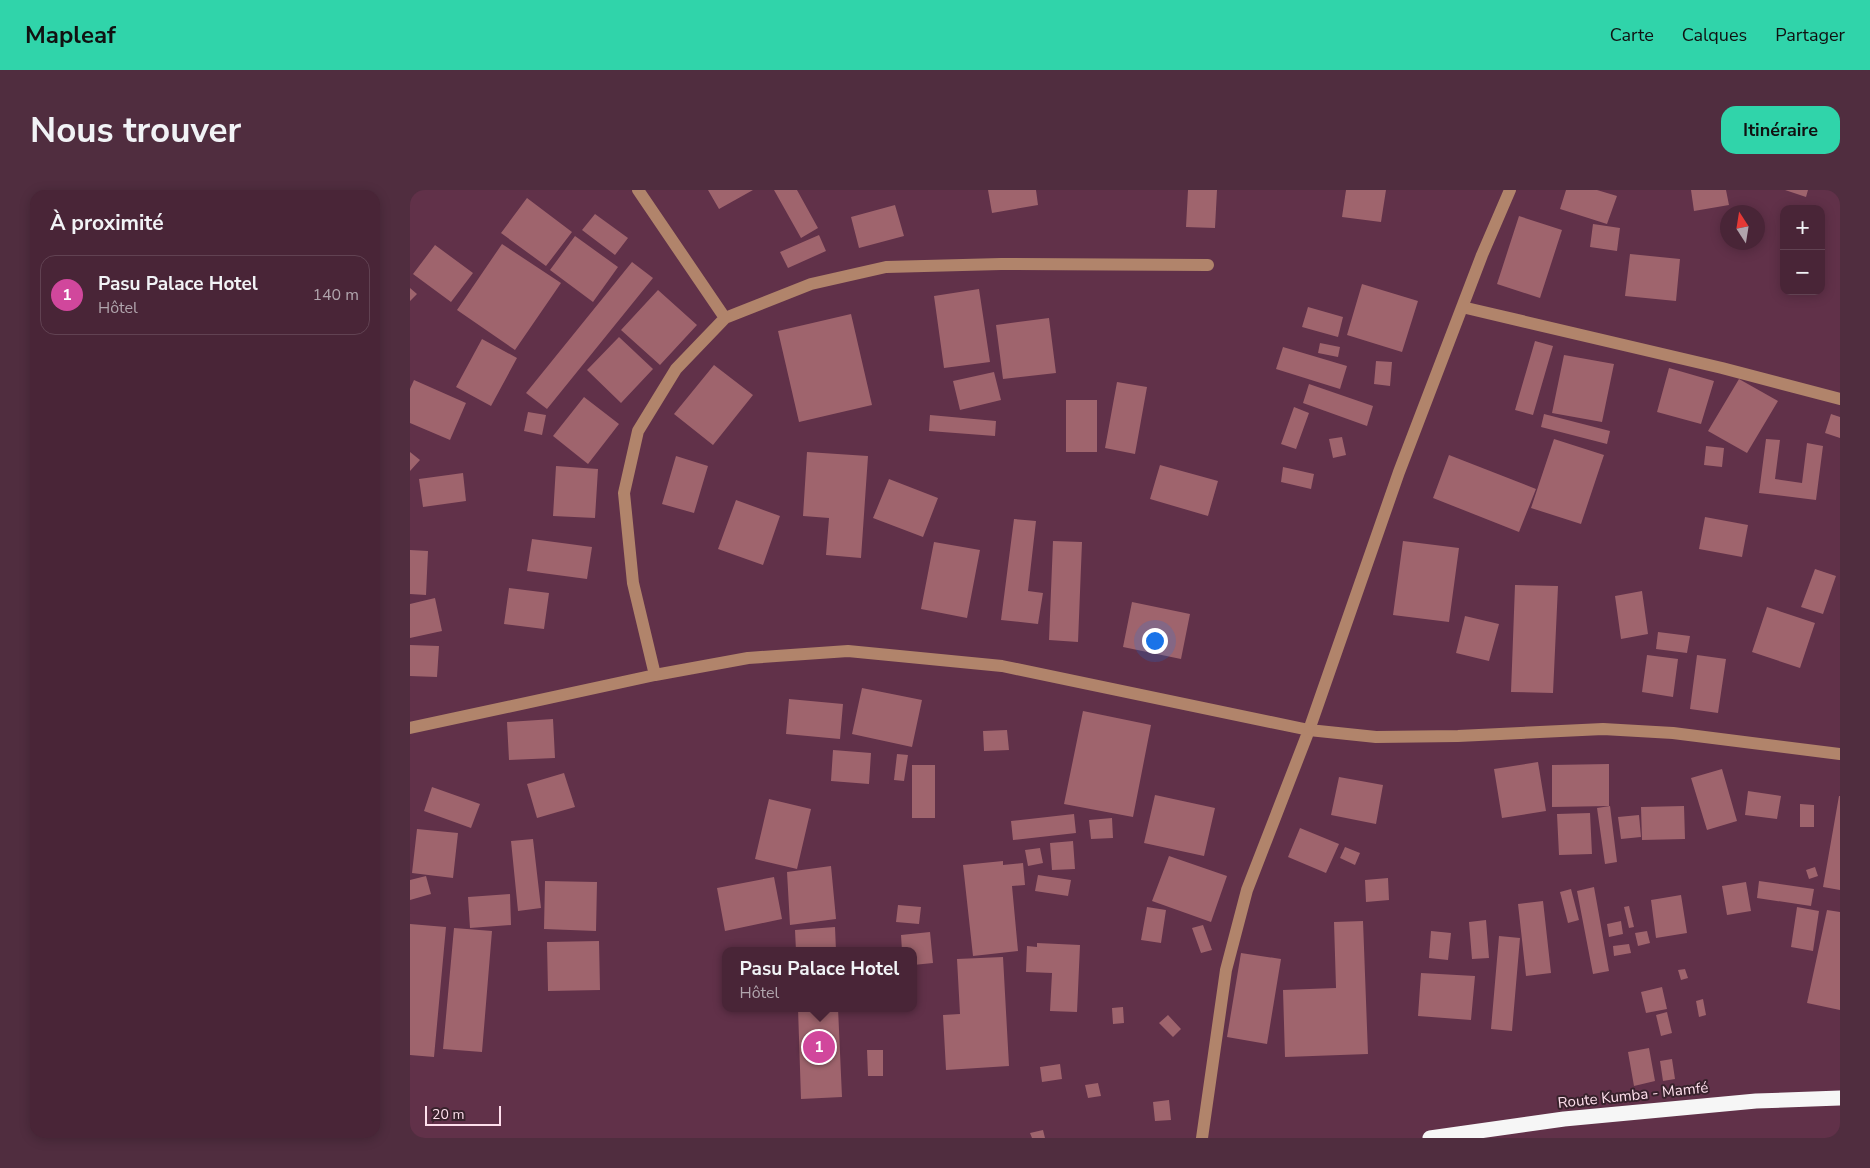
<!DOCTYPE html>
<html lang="fr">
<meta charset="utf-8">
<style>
:root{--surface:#492537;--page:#502d3f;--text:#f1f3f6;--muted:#b1a5ad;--line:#614252;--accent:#30d4aa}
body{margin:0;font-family:"Nunito Sans",sans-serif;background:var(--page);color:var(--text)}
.controls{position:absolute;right:15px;top:15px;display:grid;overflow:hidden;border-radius:10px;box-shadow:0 2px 12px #0003}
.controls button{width:45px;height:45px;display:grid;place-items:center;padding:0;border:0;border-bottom:1px solid var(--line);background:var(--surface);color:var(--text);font:25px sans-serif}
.compass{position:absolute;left:1310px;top:15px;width:45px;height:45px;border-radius:50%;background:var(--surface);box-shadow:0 2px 12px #0003;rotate:348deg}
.scale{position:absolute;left:15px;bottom:12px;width:76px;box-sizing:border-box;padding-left:5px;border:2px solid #fedfec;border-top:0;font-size:14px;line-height:18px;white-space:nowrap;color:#fedfec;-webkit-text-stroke:4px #38222c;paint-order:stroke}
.you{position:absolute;left:744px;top:450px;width:18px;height:18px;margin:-12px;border:4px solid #fff;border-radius:50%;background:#1a73e8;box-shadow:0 0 0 8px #1a73e833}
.badge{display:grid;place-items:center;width:32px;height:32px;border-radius:50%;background:var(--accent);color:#fff;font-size:16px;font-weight:700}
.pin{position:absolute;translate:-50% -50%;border:2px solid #fff;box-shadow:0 1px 5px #0006}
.popup{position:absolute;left:312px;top:757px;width:195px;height:65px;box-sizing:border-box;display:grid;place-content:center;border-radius:10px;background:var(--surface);filter:drop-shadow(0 1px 4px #0005);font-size:16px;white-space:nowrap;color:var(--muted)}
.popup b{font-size:19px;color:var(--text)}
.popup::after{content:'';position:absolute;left:50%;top:100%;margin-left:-10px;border:10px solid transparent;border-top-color:var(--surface)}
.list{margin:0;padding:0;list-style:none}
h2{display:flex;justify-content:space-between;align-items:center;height:65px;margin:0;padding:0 20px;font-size:21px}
h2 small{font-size:16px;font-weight:400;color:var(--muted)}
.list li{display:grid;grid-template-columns:32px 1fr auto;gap:15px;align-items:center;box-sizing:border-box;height:80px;margin:0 10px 10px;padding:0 10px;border:1px solid var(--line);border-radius:15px}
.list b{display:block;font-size:19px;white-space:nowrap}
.list p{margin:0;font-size:16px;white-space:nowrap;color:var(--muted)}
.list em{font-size:16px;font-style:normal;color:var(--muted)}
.map{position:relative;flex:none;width:1430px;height:948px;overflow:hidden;border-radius:15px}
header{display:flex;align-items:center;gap:30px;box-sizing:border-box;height:70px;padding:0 25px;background:var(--accent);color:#111}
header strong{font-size:24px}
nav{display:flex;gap:28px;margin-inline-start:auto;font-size:18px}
.intro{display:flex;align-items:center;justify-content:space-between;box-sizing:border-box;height:120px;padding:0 30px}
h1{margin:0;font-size:35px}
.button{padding:12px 22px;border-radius:15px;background:var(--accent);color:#111;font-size:18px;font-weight:700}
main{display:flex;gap:30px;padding:0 30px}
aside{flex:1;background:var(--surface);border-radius:15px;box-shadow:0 2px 12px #0003}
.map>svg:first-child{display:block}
.building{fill:#9f646d}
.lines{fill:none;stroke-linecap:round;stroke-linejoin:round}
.minor{stroke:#b1846b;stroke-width:12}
.highway{stroke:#f6f6f6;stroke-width:15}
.labels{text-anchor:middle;stroke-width:4;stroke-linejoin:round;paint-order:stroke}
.street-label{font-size:15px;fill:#fedfec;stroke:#38222c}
</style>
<header>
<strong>Mapleaf</strong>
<nav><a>Carte</a><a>Calques</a><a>Partager</a></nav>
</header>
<div class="intro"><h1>Nous trouver</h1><a class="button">Itinéraire</a></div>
<main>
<aside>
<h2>À proximité<small></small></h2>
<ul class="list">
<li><span class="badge" style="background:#d1479c">1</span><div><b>Pasu Palace Hotel</b><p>Hôtel</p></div><em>140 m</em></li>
</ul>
</aside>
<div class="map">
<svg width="1430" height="948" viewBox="0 0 1430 948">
<rect width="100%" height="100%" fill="#613149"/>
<!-- building -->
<path class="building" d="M298 0H343L309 19Z
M364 0H387L408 38 391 48Z
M578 0H626L628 15 582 23Z
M778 0H807L805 38 776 37Z
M936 0H976L971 32 932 27Z
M1156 0H1187L1207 6 1197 34 1150 19Z
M1281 0H1316L1319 15 1284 21Z
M1375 0H1398L1396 7Z
M117 8 162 42 136 76 91 43Z
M485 15 494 46 449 58 441 27Z
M185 24 218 48 205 65 172 40Z
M1109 26 1152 40 1130 108 1087 94Z
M1183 34 1210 38 1207 61 1180 57Z
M409 45 416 61 378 78 370 62Z
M165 46 208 77 183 112 140 80Z
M92 54 151 93 105 160 47 120Z
M25 55 63 83 41 112 3 84Z
M1220 64 1270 69 1266 111 1215 106Z
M222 72 243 88 137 219 116 203Z
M952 94 1008 111 992 162 937 145Z
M0 98 7 104 0 111Z
M569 99 580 172 534 178 524 106Z
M248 100 287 135 250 175 211 140Z
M898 117 933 127 928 147 892 137Z
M441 124 462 215 389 232 368 141Z
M639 128 646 183 593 189 586 135Z
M209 147 243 179 211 213 177 180Z
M72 149 107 168 81 216 46 197Z
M1125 151 1143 156 1123 225 1105 220Z
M910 153 930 157 928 167 908 163Z
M873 157 937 176 930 199 866 179Z
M1154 165 1204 174 1192 232 1142 223Z
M966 171 982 172 980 196 964 194Z
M304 175 343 205 303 255 264 224Z
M1259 178 1304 191 1291 234 1247 222Z
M584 182 591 210 550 220 543 191Z
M1329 189 1368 211 1337 263 1298 241Z
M4 190 56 213 40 250 0 233V199Z
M707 192 737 197 725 264 695 258Z
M899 194 963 216 957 236 893 213Z
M174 207 209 234 178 274 143 246Z
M656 210H687V262H656Z
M884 217 899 223 886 259 871 254Z
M118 222 136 225 132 245 114 241Z
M1134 224 1200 241 1197 254 1131 237Z
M1421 224 1430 227V248L1415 243Z
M520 225 586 231 585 246 519 241Z
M932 247 936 265 923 268 919 249Z
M1144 249 1194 265 1171 334 1121 318Z
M1356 249 1370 250 1365 289 1392 293 1397 253 1413 256 1406 310 1349 303Z
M1296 256 1314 258 1312 277 1294 275Z
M0 262 10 270 0 281Z
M397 262 458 266 451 368 416 365 419 328 393 326Z
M1039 265 1126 299 1109 342 1023 308Z
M266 266 298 276 284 323 252 314Z
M750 275 808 291 798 326 740 309Z
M146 276 188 279 185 328 143 326Z
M873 277 904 284 901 299 871 292Z
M53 283 56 311 13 317 9 289Z
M479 289 528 308 513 347 463 328Z
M326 310 370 326 353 375 308 359Z
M1295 327 1338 335 1332 367 1289 359Z
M604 329 626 331 618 401 633 403 628 434 591 430Z
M122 349 182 357 177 389 117 381Z
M643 351 672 352 668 452 639 450Z
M993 351 1049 358 1039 432 983 425Z
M524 352 570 360 557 428 511 419Z
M0 360 18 361 16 405 0 404Z
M1405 379 1426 386 1413 424 1391 417Z
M1105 395 1148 396 1143 503 1101 502Z
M99 398 139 403 134 439 94 434Z
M1232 401 1238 444 1211 449 1205 406Z
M25 408 32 441 0 448V414Z
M722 412 780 424 771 469 713 457Z
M1357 417 1405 433 1390 478 1342 462Z
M1055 426 1089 434 1079 471 1046 463Z
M1248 442 1280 446 1277 463 1246 459Z
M0 455 29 456 27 487 0 486Z
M1237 465 1268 469 1263 507 1232 502Z
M1287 465 1316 469 1308 523 1280 519Z
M452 498 512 510 502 557 442 544Z
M379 509 433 514 430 549 376 544Z
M673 521 741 535 723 627 654 614Z
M143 529 145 568 99 570 97 532Z
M597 540 599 560 574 561 573 541Z
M423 560 461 563 459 594 421 591Z
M487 564 498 565 494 591 484 590Z
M1128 572 1136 621 1092 628 1084 579Z
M1199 574V616L1142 617V575Z
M502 575H525V628H502Z
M1312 579 1327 631 1297 640 1281 588Z
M154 583 165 617 127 628 117 594Z
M929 587 973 595 966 634 921 625Z
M22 597 70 614 61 638 14 621Z
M1338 601 1371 606 1367 629 1335 625Z
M745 605 805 618 794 666 734 653Z
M1429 606H1430V700L1413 697Z
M359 609 401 619 387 679 345 669Z
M1390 614 1404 615V637H1390Z
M1200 616 1207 672 1195 674 1187 618Z
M1274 616 1275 649 1232 650 1231 617Z
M1180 623 1182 664 1149 665 1147 624Z
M664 624 666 643 603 650 601 631Z
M1229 625 1231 647 1211 649 1208 627Z
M702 628 703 648 681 649 679 630Z
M890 638 929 654 916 683 878 667Z
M7 639 48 643 43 688 2 683Z
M123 649 131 718 108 721 101 651Z
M663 651 665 679 642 680 640 653Z
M935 657 950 663 945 675 930 668Z
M630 658 633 673 618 676 615 660Z
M759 666 817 686 801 732 742 711Z
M593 671V675L613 673 615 695 602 696 608 761 563 766 553 675Z
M421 676 426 729 380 735 377 682Z
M1405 677 1408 686 1399 689 1396 680Z
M628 685 661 690 658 706 625 701Z
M16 686 21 704 0 710V690Z
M364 687 372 729 315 741 307 698Z
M978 688 979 710 956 712 955 690Z
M135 691 187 692 186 741 134 739Z
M1349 691 1404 699 1401 716 1347 708Z
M1336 692 1341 721 1317 725 1312 696Z
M1184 697 1199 781 1183 784 1167 701Z
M1161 699 1169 730 1158 733 1150 702Z
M100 704 101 735 60 738 58 707Z
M1271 705 1277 743 1246 748 1241 710Z
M1133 711 1141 783 1116 786 1108 714Z
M488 715 511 717 509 734 486 732Z
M1219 716 1224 737 1219 738 1214 717Z
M737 717 756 720 751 753 731 750Z
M1387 717 1409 721 1403 761 1381 757Z
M1417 720 1430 722V820L1397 813Z
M1076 730 1079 768 1062 769 1059 732Z
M953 731 958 864 875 867 873 800 926 798 924 732Z
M1211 731 1213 744 1199 747 1197 734Z
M0 734 36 737 24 867 0 865Z
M793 735 802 760 791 763 782 738Z
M425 737 426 761H386L385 740Z
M44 738 82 741 72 862 33 859Z
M1021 741 1041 743 1038 770 1019 768Z
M1237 741 1240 753 1228 756 1225 743Z
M520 742 523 773 503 775V761H492L491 745Z
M1089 746 1110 748 1102 841 1081 839Z
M189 751 190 800 138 801 137 752Z
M627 753 670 755 667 822 640 821 642 783 616 782 617 756 627 757Z
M1219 754 1221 763 1204 766 1203 756Z
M831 763 871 769 857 854 817 847Z
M593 767 599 876 536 880 533 825 550 824 547 769Z
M1275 779 1278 788 1271 790 1268 780Z
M1011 783 1065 786 1061 830 1008 826Z
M1252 797 1257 819 1236 823 1231 802Z
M1293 809 1296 825 1289 827 1286 811Z
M713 817 714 833 703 834 702 818Z
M388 818H428L432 907 391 909Z
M1257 822 1262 843 1251 846 1246 825Z
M758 825 771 839 763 847 749 833Z
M1239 858 1245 891 1224 896 1218 862Z
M457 860H473V886H458Z
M1262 869 1265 889 1253 891 1250 871Z
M650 874 652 889 632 892 630 877Z
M688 893 691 906 678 908 675 895Z
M759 910 761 930 745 931 743 912Z
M633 940 635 948H622L620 943Z"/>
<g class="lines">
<!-- minor -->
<path class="minor" d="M228 0 315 128
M1052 117 1312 178 1430 209
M245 485 223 393 214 303 228 241 266 179 315 128 401 94 476 77 591 74 798 75
M0 538 245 485 338 468 438 461 592 476 899 540 966 547 1048 546 1193 539 1263 543 1430 564
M792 948 816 780 837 700 899 540 989 282 1072 65 1100 0"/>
<!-- highway -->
<path class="highway" d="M1020 948 1154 929 1346 911 1430 908"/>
</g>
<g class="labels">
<!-- street labels -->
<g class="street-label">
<text transform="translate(1223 905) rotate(-6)" y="5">Route Kumba - Mamfé</text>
</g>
</g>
</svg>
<div class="controls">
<button>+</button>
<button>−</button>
</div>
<svg class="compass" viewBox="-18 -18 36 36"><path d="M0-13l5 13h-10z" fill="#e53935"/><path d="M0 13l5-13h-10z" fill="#b1a5ad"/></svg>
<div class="scale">20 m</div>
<div class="you"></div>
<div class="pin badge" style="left:409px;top:857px;background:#d1479c">1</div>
<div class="popup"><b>Pasu Palace Hotel</b>Hôtel</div>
</div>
</main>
